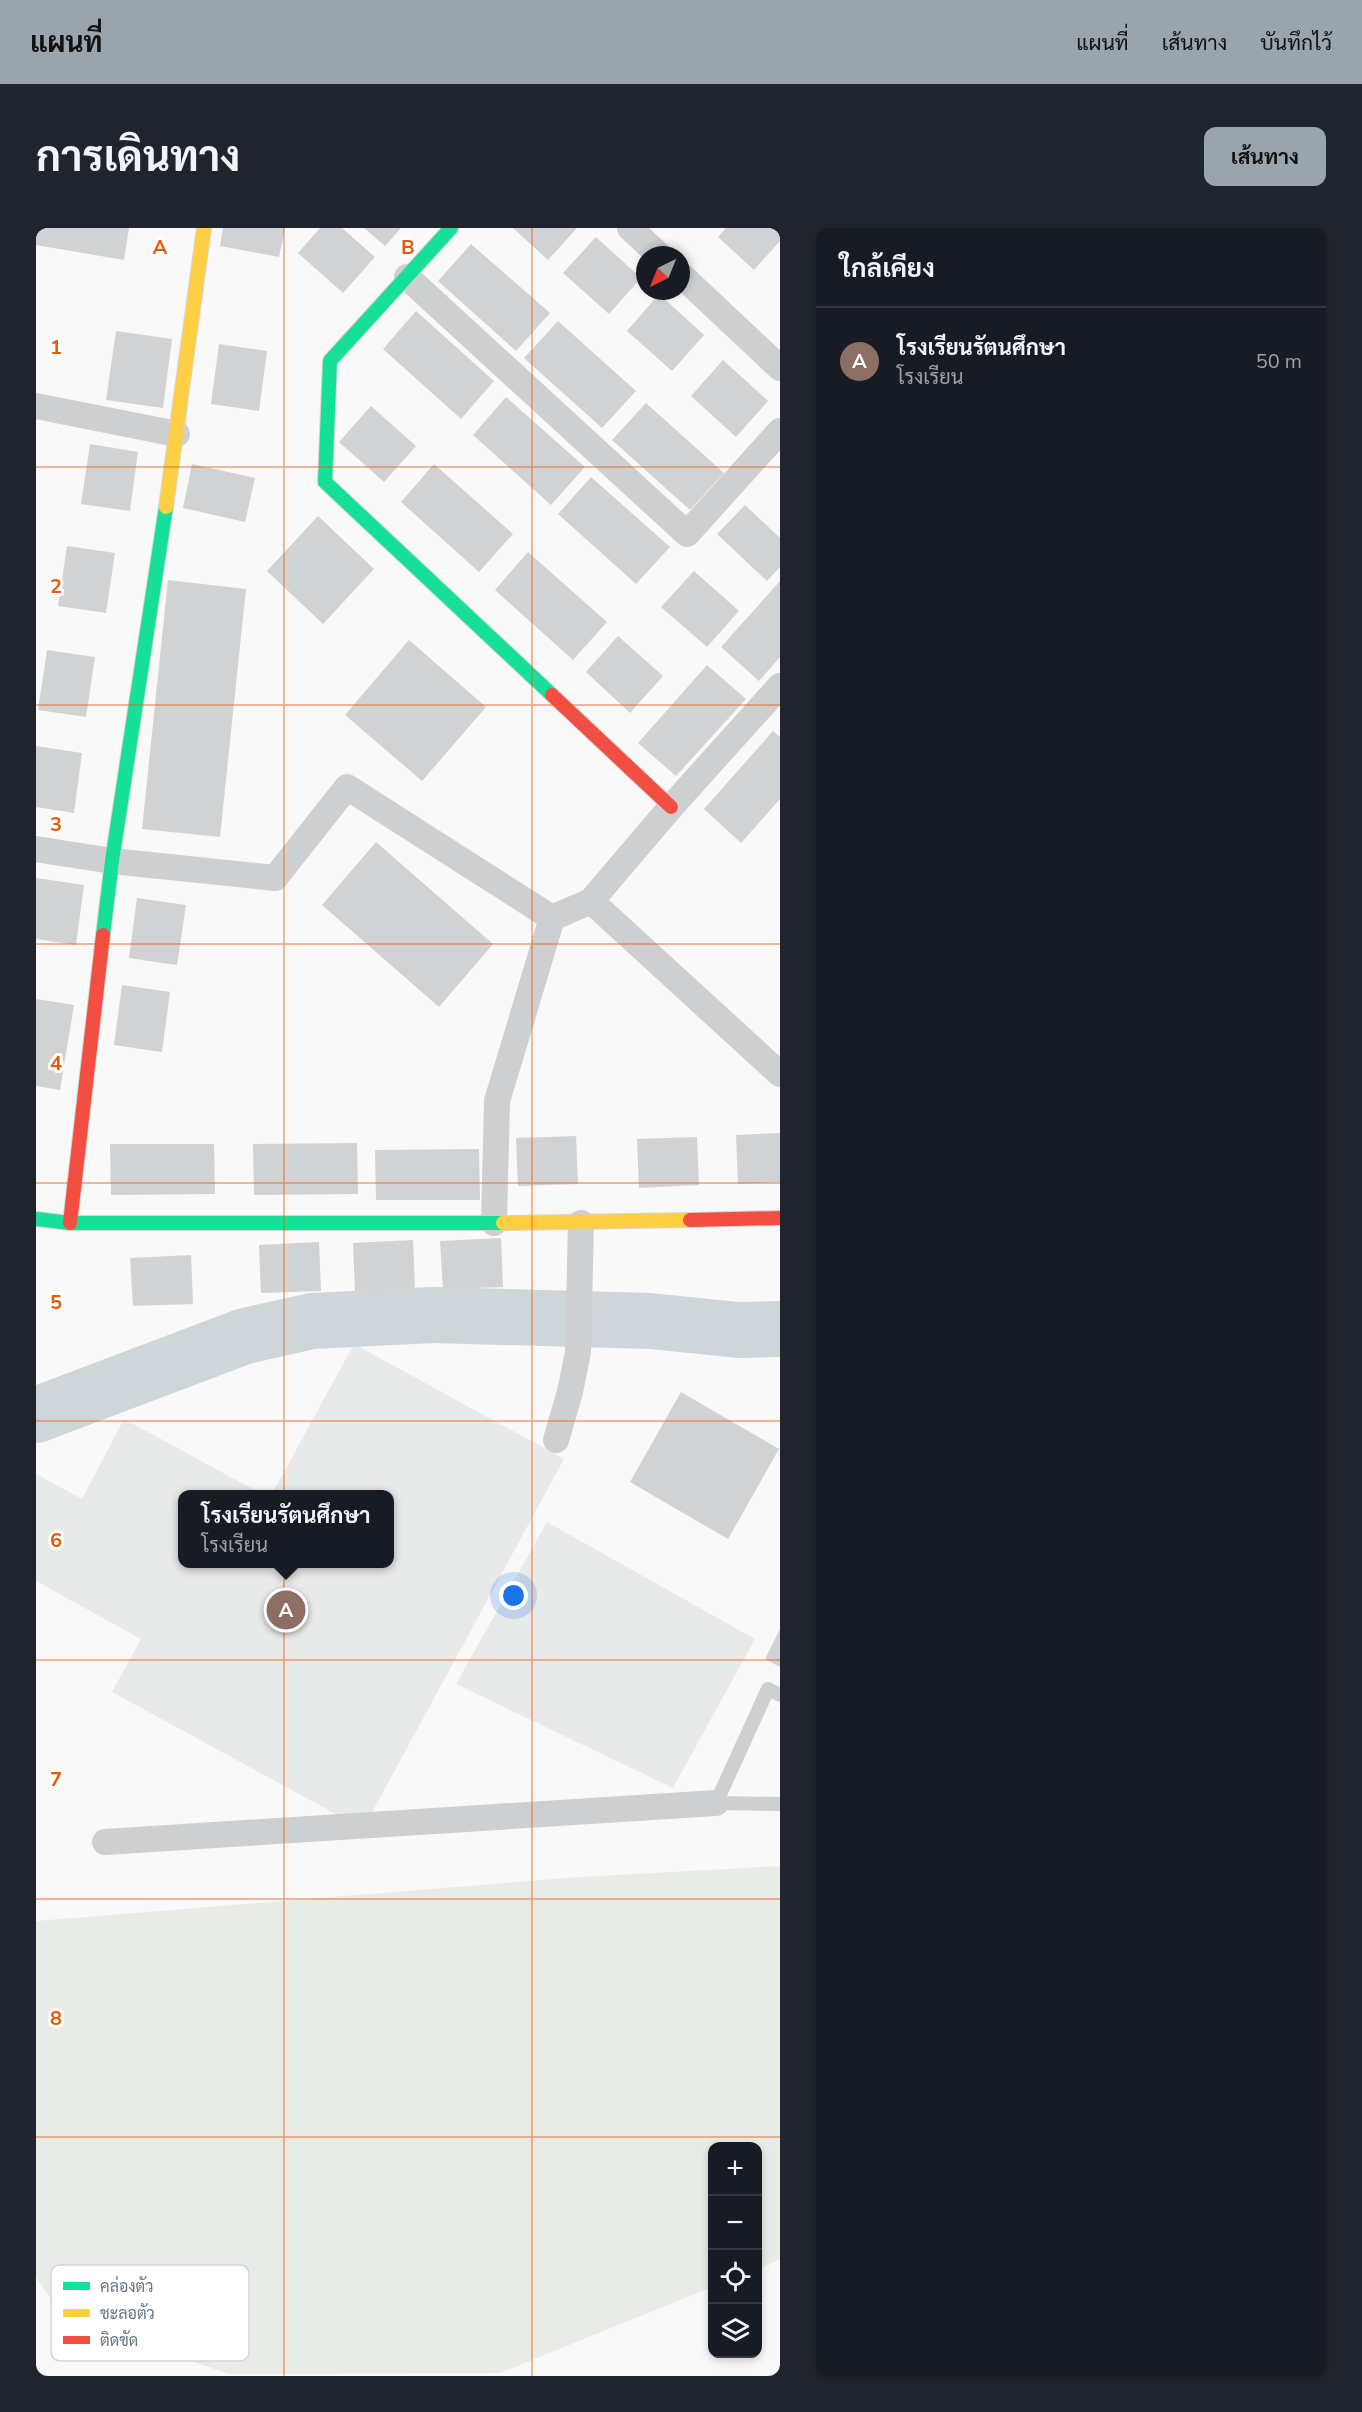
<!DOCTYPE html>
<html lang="th">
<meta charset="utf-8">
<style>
:root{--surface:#171b24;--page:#20242c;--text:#f1f3f6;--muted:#9ea1a6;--line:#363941;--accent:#99a4ac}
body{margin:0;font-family:"Nunito Sans",Sarabun,sans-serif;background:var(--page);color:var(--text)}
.controls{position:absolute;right:18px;bottom:18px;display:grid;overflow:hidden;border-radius:12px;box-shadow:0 3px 9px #0003}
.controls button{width:54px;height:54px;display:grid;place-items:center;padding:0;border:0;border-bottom:2px solid var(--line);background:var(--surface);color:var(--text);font:30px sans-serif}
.compass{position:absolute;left:600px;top:18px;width:54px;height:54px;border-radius:50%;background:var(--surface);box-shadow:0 3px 9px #0003;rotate:223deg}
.you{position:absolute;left:478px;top:1368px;width:21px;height:21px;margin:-15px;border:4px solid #fff;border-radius:50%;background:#1a73e8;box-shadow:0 0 0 9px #1a73e833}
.badge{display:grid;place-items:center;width:39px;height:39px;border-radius:50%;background:var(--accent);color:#fff;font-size:20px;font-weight:700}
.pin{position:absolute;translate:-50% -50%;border:3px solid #fff;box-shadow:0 2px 6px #0006}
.popup{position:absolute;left:142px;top:1262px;width:216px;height:78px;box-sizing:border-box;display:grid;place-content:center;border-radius:12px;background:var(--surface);filter:drop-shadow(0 2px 4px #0005);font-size:20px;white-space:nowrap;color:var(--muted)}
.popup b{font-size:22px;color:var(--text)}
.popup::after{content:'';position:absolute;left:50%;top:100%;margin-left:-12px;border:12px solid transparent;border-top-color:var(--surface)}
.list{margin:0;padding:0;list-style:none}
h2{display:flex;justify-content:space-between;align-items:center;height:78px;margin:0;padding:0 24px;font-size:26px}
h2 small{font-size:20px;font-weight:400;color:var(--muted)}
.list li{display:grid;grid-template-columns:39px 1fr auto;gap:18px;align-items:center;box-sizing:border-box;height:108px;padding:0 24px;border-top:2px solid var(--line)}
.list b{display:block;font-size:22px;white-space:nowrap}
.list p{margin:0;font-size:20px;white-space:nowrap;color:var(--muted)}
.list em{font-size:20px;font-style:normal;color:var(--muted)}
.icon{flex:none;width:33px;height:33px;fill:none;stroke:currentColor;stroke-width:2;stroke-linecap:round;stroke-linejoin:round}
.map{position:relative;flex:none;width:744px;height:2148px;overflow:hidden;border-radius:12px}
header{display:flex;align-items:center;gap:36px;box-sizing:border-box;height:84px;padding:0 30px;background:var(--accent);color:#111}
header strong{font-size:28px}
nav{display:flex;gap:33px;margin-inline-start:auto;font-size:21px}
.intro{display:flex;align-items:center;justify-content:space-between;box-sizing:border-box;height:144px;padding:0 36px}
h1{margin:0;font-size:42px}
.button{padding:15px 27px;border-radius:12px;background:var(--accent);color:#111;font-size:21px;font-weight:700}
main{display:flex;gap:36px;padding:0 36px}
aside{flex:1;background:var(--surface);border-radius:12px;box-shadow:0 3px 9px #0003}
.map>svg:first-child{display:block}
.built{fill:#e8e9e9}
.green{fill:#e8ebe6}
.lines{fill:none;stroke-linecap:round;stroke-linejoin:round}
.river{stroke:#ced6d9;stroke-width:56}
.building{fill:#d0d2d3}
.fast-casing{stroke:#d5d6d7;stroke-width:16}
.slow-casing{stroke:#d5d6d7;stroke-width:16}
.jam-casing{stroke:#d5d6d7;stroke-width:16}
.lane{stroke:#cecfd0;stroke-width:14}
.street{stroke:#cecfd0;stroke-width:26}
.fast{stroke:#16e098;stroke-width:14}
.slow{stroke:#ffcf43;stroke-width:14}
.jam{stroke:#f24e42;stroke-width:14}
.grid{fill:none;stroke:#e8590c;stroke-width:1.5;stroke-opacity:0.55}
.key{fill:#fff;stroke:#d1d6da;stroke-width:1.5}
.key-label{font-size:16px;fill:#657683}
.grid-label{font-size:20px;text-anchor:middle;font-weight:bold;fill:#e8590c;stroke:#fff;stroke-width:6;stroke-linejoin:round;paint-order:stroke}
</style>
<header>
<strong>แผนที่</strong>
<nav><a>แผนที่</a><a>เส้นทาง</a><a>บันทึกไว้</a></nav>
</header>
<div class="intro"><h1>การเดินทาง</h1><a class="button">เส้นทาง</a></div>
<main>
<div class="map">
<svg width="744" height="2148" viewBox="0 0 744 2148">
<rect width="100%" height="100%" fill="#f9f9f9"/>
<!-- built -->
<path class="built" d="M318 1116 528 1231 327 1601 76 1464 105 1411 0 1353V1246L46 1271 88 1191 226 1266H146V1336H354V1266H236Z
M511 1294 719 1411 637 1560 420 1456Z"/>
<!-- green -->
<path class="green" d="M744 1638V2031L722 2041V1918H676V2059L464 2145 193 2146 26 2088 0 2049V1693L544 1649Z"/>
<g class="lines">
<!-- river -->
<path class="river" d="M0 1187 209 1108 276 1093 397 1087 614 1093 703 1102 744 1101"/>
</g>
<!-- building -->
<path class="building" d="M0 0H93L88 32 0 17Z
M187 0H249L243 29 184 18Z
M284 0H306L339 29 307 65 262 25Z
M328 0H365L349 18Z
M477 0H541L512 32Z
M690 0H744V13L718 42 682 9Z
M560 9 605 50 573 86 527 45Z
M435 16 514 85 480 123 402 53Z
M623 66 668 107 636 143 591 103Z
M380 83 458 153 425 191 347 121Z
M522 93 600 163 566 200 488 130Z
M80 103 136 111 127 180 70 172Z
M183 116 231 123 223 183 175 176Z
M687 132 732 173 700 209 655 168Z
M470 169 549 239 515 277 437 207Z
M610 175 688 245 654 282 576 212Z
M335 178 380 218 348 254 303 214Z
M54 216 102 224 94 283 45 276Z
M156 236 219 250 209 294 147 280Z
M398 236 477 306 443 344 365 274Z
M555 249 634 319 600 356 522 286Z
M709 277 744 310V339L731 353 681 306Z
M282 288 338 341 287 396 231 343Z
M31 318 79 325 70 385 22 378Z
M492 324 571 394 537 432 459 362Z
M658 343 703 383 671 419 625 379Z
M132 352 210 361 184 609 106 601Z
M744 353V429L723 453 685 419Z
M582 408 627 448 594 485 550 444Z
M373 412 450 479 386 553 309 487Z
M11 422 59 429 50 489 2 482Z
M671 437 710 471 640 548 602 515Z
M737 503 744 509V571L705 615 668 581Z
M0 518 46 525 38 585 0 579Z
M340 614 457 716 403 779 286 677Z
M0 650 48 657 40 717 0 711Z
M101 670 150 677 141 737 93 730Z
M86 757 134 764 126 824 78 817Z
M0 771 38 777 24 862 0 858Z
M744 905V954L702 956 700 907Z
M540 908 542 956 482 958 480 910Z
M661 909 663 957 603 960 601 911Z
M321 915 322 966 218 967 217 916Z
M74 916H178L179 966 75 967Z
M443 921 444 972H340L339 922Z
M465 1010 467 1059 407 1061 404 1013Z
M377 1012 379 1061 319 1063 317 1015Z
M283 1014 285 1063 225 1065 223 1017Z
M155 1027 157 1076 97 1078 94 1030Z
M645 1164 743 1221 692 1311 594 1254Z
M744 1401V1439L729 1431Z"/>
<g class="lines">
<defs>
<path id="fast" d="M415 0 294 133 289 254 516 467
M67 707 76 633 130 279
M0 991 34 995H467"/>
<path id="slow" d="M130 279 168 0
M467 995 654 992"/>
<path id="jam" d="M516 467 635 579
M654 992 744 990
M34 995 67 707"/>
</defs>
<!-- fast casing -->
<use href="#fast" class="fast-casing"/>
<!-- slow casing -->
<use href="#slow" class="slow-casing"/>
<!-- jam casing -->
<use href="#jam" class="jam-casing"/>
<!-- lane -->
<path class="lane" d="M744 1467 732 1461 680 1575 744 1576"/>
<!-- street -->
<path class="street" d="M594 0 623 27
M645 47 744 140
M371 49 651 306 744 203
M0 178 141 206
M0 621 76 633 239 650 311 559 516 690
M555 673 744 846
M458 995 461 873 516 690 555 673 635 579 744 458
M520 1212 534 1164 542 1124 545 995
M69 1614 680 1575"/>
<!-- fast -->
<use href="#fast" class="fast"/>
<!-- slow -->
<use href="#slow" class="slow"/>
<!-- jam -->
<use href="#jam" class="jam"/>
</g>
<!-- grid -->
<path class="grid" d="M248 0V2148M496 0V2148M0 239H744M0 477H744M0 716H744M0 955H744M0 1193H744M0 1432H744M0 1671H744M0 1909H744"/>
<!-- legend -->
<rect x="15" y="2037" width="198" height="96" rx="9" class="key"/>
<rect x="27" y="2054" width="27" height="8" fill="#16e098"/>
<rect x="27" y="2081" width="27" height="8" fill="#ffcf43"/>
<rect x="27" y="2108" width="27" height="8" fill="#f24e42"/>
<g class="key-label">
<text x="64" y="2064">คล่องตัว</text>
<text x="64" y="2091">ชะลอตัว</text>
<text x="64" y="2118">ติดขัด</text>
</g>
<g class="grid-label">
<text x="124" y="26">A</text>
<text x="372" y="26">B</text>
<text x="20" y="126">1</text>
<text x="20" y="365">2</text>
<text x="20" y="603">3</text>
<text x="20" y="842">4</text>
<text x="20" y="1081">5</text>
<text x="20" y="1319">6</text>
<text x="20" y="1558">7</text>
<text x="20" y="1797">8</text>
</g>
</svg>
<div class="controls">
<button>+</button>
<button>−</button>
<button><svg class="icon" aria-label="locate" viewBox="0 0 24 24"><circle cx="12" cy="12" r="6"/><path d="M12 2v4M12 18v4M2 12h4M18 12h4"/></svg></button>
<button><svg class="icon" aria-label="layers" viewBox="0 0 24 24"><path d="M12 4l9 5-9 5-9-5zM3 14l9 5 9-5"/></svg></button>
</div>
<svg class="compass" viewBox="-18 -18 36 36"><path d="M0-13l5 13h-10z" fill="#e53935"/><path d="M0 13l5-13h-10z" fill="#9ea1a6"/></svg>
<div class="you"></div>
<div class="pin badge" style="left:250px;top:1382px;background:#8d6e63">A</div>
<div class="popup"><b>โรงเรียนรัตนศึกษา</b>โรงเรียน</div>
</div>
<aside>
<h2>ใกล้เคียง<small></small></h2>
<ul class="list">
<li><span class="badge" style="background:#8d6e63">A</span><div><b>โรงเรียนรัตนศึกษา</b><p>โรงเรียน</p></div><em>50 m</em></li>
</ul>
</aside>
</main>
